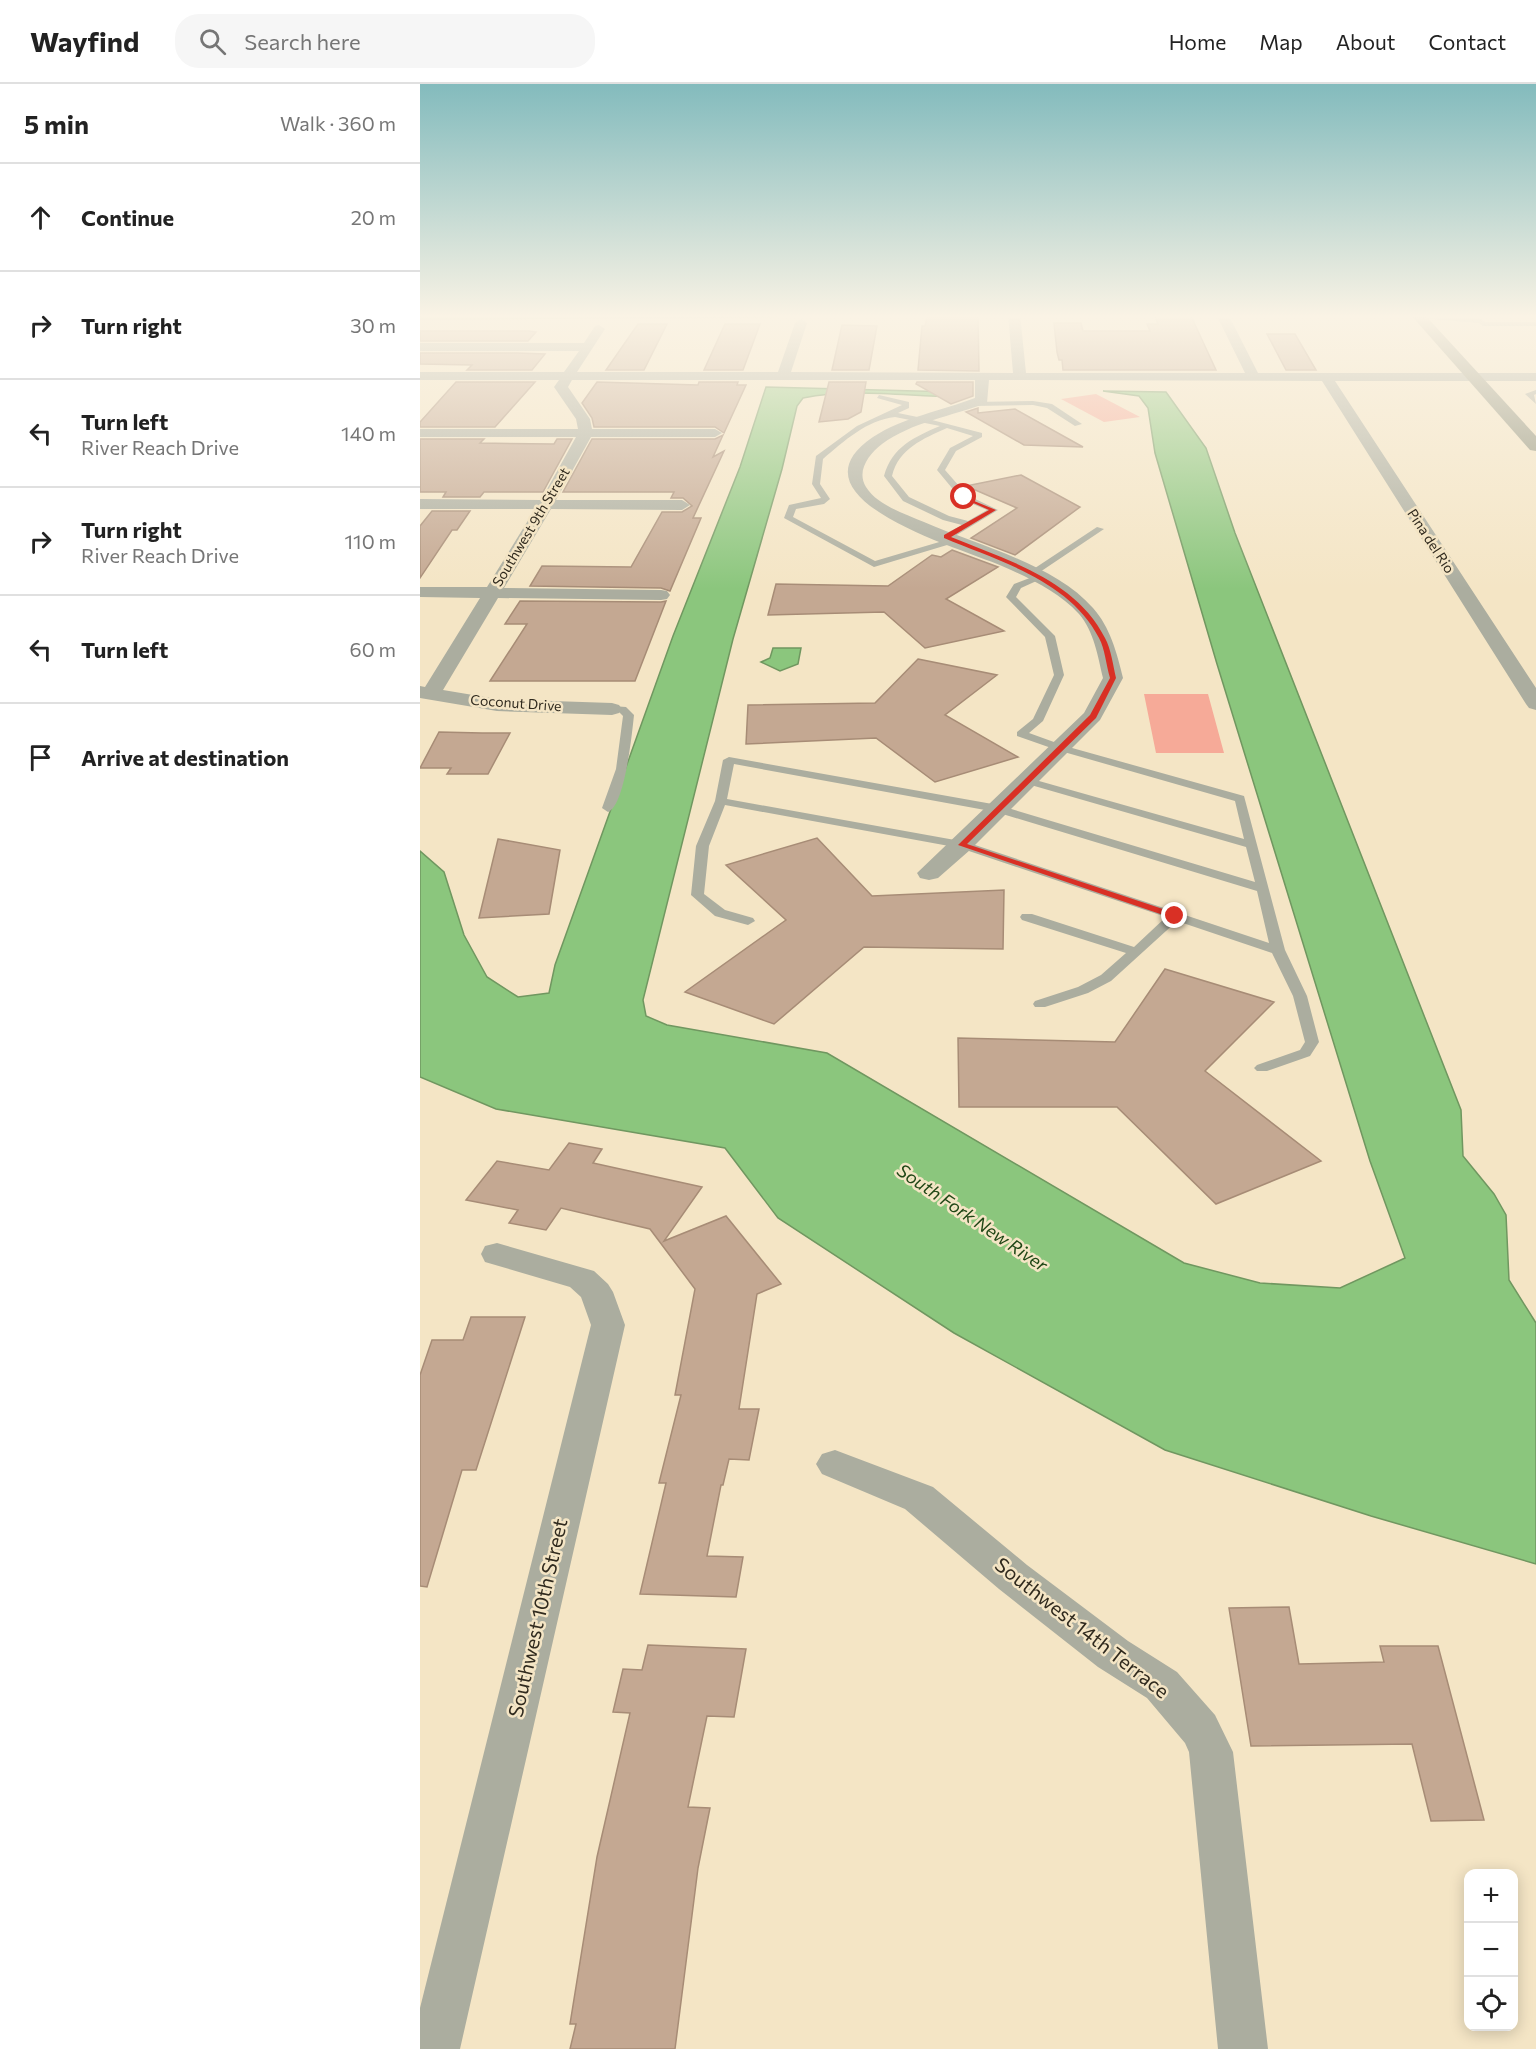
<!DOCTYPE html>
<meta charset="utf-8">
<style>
:root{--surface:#fff;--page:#f6f6f6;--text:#222;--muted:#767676;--line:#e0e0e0}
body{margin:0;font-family:Commissioner,sans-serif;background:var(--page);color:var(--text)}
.controls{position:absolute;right:18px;bottom:18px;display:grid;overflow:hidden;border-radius:12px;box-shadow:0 3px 15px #0003}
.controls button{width:54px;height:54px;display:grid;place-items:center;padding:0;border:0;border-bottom:2px solid var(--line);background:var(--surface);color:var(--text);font:30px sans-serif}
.stop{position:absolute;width:18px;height:18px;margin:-14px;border:4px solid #d93025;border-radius:50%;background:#fff}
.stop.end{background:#d93025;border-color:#fff;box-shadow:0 2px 6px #0008}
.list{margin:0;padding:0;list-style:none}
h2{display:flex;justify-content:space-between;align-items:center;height:78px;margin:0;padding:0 24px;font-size:26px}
h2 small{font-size:20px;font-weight:400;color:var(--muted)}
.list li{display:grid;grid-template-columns:39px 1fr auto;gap:18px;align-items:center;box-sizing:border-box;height:108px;padding:0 24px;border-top:2px solid var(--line)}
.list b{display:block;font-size:22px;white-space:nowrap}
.list p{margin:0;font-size:20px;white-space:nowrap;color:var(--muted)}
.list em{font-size:20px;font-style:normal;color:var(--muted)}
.icon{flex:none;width:33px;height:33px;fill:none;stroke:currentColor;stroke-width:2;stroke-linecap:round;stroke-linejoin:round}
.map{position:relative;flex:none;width:1116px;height:1965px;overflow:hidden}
header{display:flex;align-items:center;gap:36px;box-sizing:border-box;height:84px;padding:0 30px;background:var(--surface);border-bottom:2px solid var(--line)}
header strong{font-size:28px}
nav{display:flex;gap:33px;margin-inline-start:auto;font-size:21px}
.search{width:420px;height:54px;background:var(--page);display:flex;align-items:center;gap:15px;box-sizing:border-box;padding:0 21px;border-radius:24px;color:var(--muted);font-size:22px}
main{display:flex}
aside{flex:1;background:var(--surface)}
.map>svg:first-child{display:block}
.green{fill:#f6aa98}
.water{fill:#8bc67d;stroke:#709760;stroke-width:1.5}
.building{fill:#c4a892;stroke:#a78c76;stroke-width:1.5}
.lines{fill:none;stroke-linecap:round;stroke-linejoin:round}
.lane{fill:#abad9f;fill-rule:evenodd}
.street{fill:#abad9f;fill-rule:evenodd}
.secondary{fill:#8f917c;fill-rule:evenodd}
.route{fill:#d93025}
.labels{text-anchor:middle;stroke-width:5;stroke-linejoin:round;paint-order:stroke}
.far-street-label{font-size:14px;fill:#302a1e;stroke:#f4e5c5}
.water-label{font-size:18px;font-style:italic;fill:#204716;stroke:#f4e5c5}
.near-street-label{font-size:20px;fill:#302a1e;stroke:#f4e5c5}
</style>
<header>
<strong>Wayfind</strong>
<div class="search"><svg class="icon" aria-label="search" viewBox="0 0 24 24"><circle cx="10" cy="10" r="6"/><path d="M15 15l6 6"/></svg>Search here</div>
<nav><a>Home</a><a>Map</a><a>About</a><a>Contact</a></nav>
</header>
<main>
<aside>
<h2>5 min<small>Walk · 360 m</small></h2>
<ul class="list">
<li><svg class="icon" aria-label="ahead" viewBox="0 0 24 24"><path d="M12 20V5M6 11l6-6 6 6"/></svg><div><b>Continue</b></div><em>20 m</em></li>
<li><svg class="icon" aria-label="right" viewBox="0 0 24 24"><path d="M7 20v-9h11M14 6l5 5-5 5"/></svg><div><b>Turn right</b></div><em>30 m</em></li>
<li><svg class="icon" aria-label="left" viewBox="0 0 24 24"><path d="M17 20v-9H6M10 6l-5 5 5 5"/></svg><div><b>Turn left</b><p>River Reach Drive</p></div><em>140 m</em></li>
<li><svg class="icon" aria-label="right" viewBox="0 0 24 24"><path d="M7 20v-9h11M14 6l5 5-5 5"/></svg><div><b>Turn right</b><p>River Reach Drive</p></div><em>110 m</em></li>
<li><svg class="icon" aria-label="left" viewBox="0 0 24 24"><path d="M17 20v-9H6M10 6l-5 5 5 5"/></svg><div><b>Turn left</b></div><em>60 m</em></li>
<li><svg class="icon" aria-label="arrive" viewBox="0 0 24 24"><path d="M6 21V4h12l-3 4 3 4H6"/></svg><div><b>Arrive at destination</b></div></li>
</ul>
</aside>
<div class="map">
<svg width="1116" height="1965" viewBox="0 0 1116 1965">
<rect width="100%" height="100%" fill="#f4e5c5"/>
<!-- green -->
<path class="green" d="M676 310 720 333 684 338 641 315Z
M724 610H788L804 669H736Z"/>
<!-- water -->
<path class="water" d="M0 230H388L354 233 6 235H0Z
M346 303 534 308V313C483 312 434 304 383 314L377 322 362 385 313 555 223 916 226 932 247 941 407 969 764 1179 840 1199 920 1204 985 1174 950 1077 797 580 735 369 728 324 719 312 683 307 746 308 786 364 815 449 1041 1026 1043 1072 1074 1110 1086 1131 1089 1196 1116 1239V1480L951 1432 745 1366 534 1249 358 1134 305 1064 76 1025 0 993V767L24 788 44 851 67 893 98 913 129 909 135 881 253 552 320 383Z
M353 564H381L378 580 360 587 341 578 350 574Z"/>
<!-- building -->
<path class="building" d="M734 230H767L771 232 796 286H643L642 276H639L637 268 634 239H661L663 247H730L727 240H738Z
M507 233H558L559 287 498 286 502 242H505Z
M218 240H247L224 286H186Z
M305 240H340L323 286H284Z
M422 241 457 242 449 286H412Z
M0 247H109L116 248 108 257H0Z
M847 250H875L896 286H866Z
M0 269H97L125 270 112 286H47L52 281 0 280Z
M36 298H115L75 343H0V338Z
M177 298 278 301 279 298H318L317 301H326L304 349 295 343H174L172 334 162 319Z
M409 298H446L441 328 428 335 399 338Z
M497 298H553V312L531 320 496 300Z
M558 324V329L595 325 663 363 604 361 546 328Z
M303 351 293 373 304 367 273 434H281L250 507 241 504 110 502 122 482 211 483 242 428H262L272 422 263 414H251L254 408H143L172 355H295Z
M0 355H64L60 359 134 360 137 355H152L123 408H64L60 413H23L26 408H0Z
M601 391 660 423 595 471 551 454 597 424 546 402Z
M12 427H50L37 446H32L0 494V442Z
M532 466 578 483 526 515 584 547 505 564 464 528 348 531 356 500 468 502 512 471 521 473Z
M100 517 241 518 246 517 215 597H70L107 540H85Z
M498 575 577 591 525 631 598 673 515 698 456 654 326 660 328 621 455 619Z
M19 648 62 649H90L68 690H27L31 684H0Z
M397 754 452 812 584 806 583 865 444 863 354 940 265 908 366 836 306 781Z
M78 755 140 766 129 830 59 834Z
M745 885 854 918 785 987 901 1077 796 1120 697 1023H539L538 954 695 958Z
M149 1059 182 1065 173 1079 282 1103 244 1157 306 1132 361 1200 337 1210 319 1325H339L329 1376 309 1375 303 1401H301L287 1472 323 1473 316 1513 220 1510 246 1399H239L261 1311H255L275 1205 230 1145 141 1124 126 1146 89 1139 98 1126 46 1116 77 1077 129 1086Z
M51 1233H105L56 1386H42L7 1503 0 1502V1291L12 1256H43Z
M869 1523 879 1580 964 1578 960 1562H1018L1064 1736 1011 1737 992 1660 831 1662 809 1524Z
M228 1561 326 1565 314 1633 287 1632 268 1723 290 1724 278 1784 255 1965H150L156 1940H150L177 1773 210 1629 193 1628 203 1585 222 1586Z"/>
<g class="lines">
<!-- lane -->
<path class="lane" d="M1000 231 1061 235 1065 238H1116V242H1063L1059 239 998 234Z
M1116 306V310L1114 311 1116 320 1105 310Z
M459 311 489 318V324L478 329 512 336 562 349V353L536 367 525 386 547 411 578 426 530 455 537 454V458L454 483 364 434 369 421 401 414 392 400 396 372 437 342 482 321 457 314ZM475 333 520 342C494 353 472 363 464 392L483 417 523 436 542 441 523 451 522 453 526 456 455 477 373 433 376 425 404 420 410 415 400 400 403 375C424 357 447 336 475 333ZM527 344 553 352 530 364 517 386 541 415 567 426 548 437 529 432 489 413 472 392C479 364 503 355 527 344Z
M613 317 632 320 662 340 655 342 627 324 613 321 553 322 549 320 553 318Z
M677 443 684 445 614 492 606 490Z
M615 492 623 494 601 504 596 513 635 552 644 591 623 637 609 649 645 662 824 712 865 866 887 912 899 958 890 972 847 987H837L834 984 837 981 880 966 885 958 873 912 852 869 757 837 691 897 668 909 625 923H615L613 920 615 917 658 903 681 891 706 869 602 836 600 833 602 830H612L714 863 746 833 540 764 305 721 289 762 284 810 305 826 333 834 335 837 328 841 295 832 271 811 276 762 295 717 303 676 309 673 578 721 835 798 826 763 604 699V695H612L824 755 815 717 637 666 597 652V648L613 635 634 591 625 553 586 513 594 500ZM314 680 576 728 837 807 849 859 546 758 307 715Z
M192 622 206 623 214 631C212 649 205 722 188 728L182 724 196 685 203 632 199 628 188 627V623Z"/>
<!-- street -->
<path class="street" d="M588 230H600L606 289H825L796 230H808L838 289H1116V297H915L1116 604V626L1109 624 1106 620 902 297 569 296 567 319C532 332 492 338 462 360 449 370 436 387 446 403 457 421 485 430 504 438 557 461 634 480 673 524 690 543 697 569 703 594L680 636 550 766 518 794 509 796 500 794 497 789 664 629 683 594C678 573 674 547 659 530 639 508 609 494 582 482 544 465 362 415 453 353 484 333 521 327 555 314V296H152L148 303 170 335 172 345H295L302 349 295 353H171L136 416H262L270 421 262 426 131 425 84 504 241 506 247 507 250 511 247 515 241 516 78 514 23 606 77 615 192 619 199 621 202 625 199 629 192 631 77 627 0 614V602L5 603 60 514 0 513V503H67L115 425H0V415L121 416 156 353H0V345H158L156 335 134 303 139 296H0V288H144L159 267H0V259H164L175 242 179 241 185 245 157 288H358L375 239 381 235 387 239 371 288 593 289Z
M77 1159 174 1187 188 1200 193 1208 205 1241 40 1965H0V1924L171 1241 161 1213 150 1203 65 1178 61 1170 65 1162Z
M415 1366 513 1403 607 1481 708 1557 757 1588 795 1631 813 1668 848 1965H798L769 1668 765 1659 727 1614 678 1583 579 1505 485 1425 402 1390 396 1380 402 1370Z"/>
<!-- secondary -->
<path class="secondary" d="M990 230H1004L1116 352V367L1110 366Z"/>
</g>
<!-- sky -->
<linearGradient id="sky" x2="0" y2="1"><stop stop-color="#83bbbd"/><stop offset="0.46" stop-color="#faf3e5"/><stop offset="1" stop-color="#faf3e5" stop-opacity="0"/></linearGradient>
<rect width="1116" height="505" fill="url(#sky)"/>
<!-- route -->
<path class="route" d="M542 412 576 426 531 453C587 476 656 496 685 554 691 565 693 581 696 594L676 634 547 760 758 830V834H752L538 761 670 631 690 594C686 581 685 565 679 554 650 497 579 477 524 454V451L569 426 542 414Z"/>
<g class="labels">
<!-- far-street labels -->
<g class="far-street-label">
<text transform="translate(111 443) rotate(-59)" y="5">Southwest 9th Street</text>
<text transform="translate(1011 457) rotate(57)" y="5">Pina del Rio</text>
<text transform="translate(96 619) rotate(4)" y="5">Coconut Drive</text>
</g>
<!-- water labels -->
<g class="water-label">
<text transform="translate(552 1134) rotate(34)" y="6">South Fork New River</text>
</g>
<!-- near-street labels -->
<g class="near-street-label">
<text transform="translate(118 1534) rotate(-77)" y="7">Southwest 10th Street</text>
<text transform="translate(662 1544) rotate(38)" y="7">Southwest 14th Terrace</text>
</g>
</g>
</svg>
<div class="controls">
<button>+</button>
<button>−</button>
<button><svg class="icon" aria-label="locate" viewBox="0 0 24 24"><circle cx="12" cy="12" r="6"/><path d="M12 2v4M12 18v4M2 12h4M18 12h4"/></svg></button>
</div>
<div class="stop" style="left:544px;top:413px"></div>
<div class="stop end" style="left:755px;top:832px"></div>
</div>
</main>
